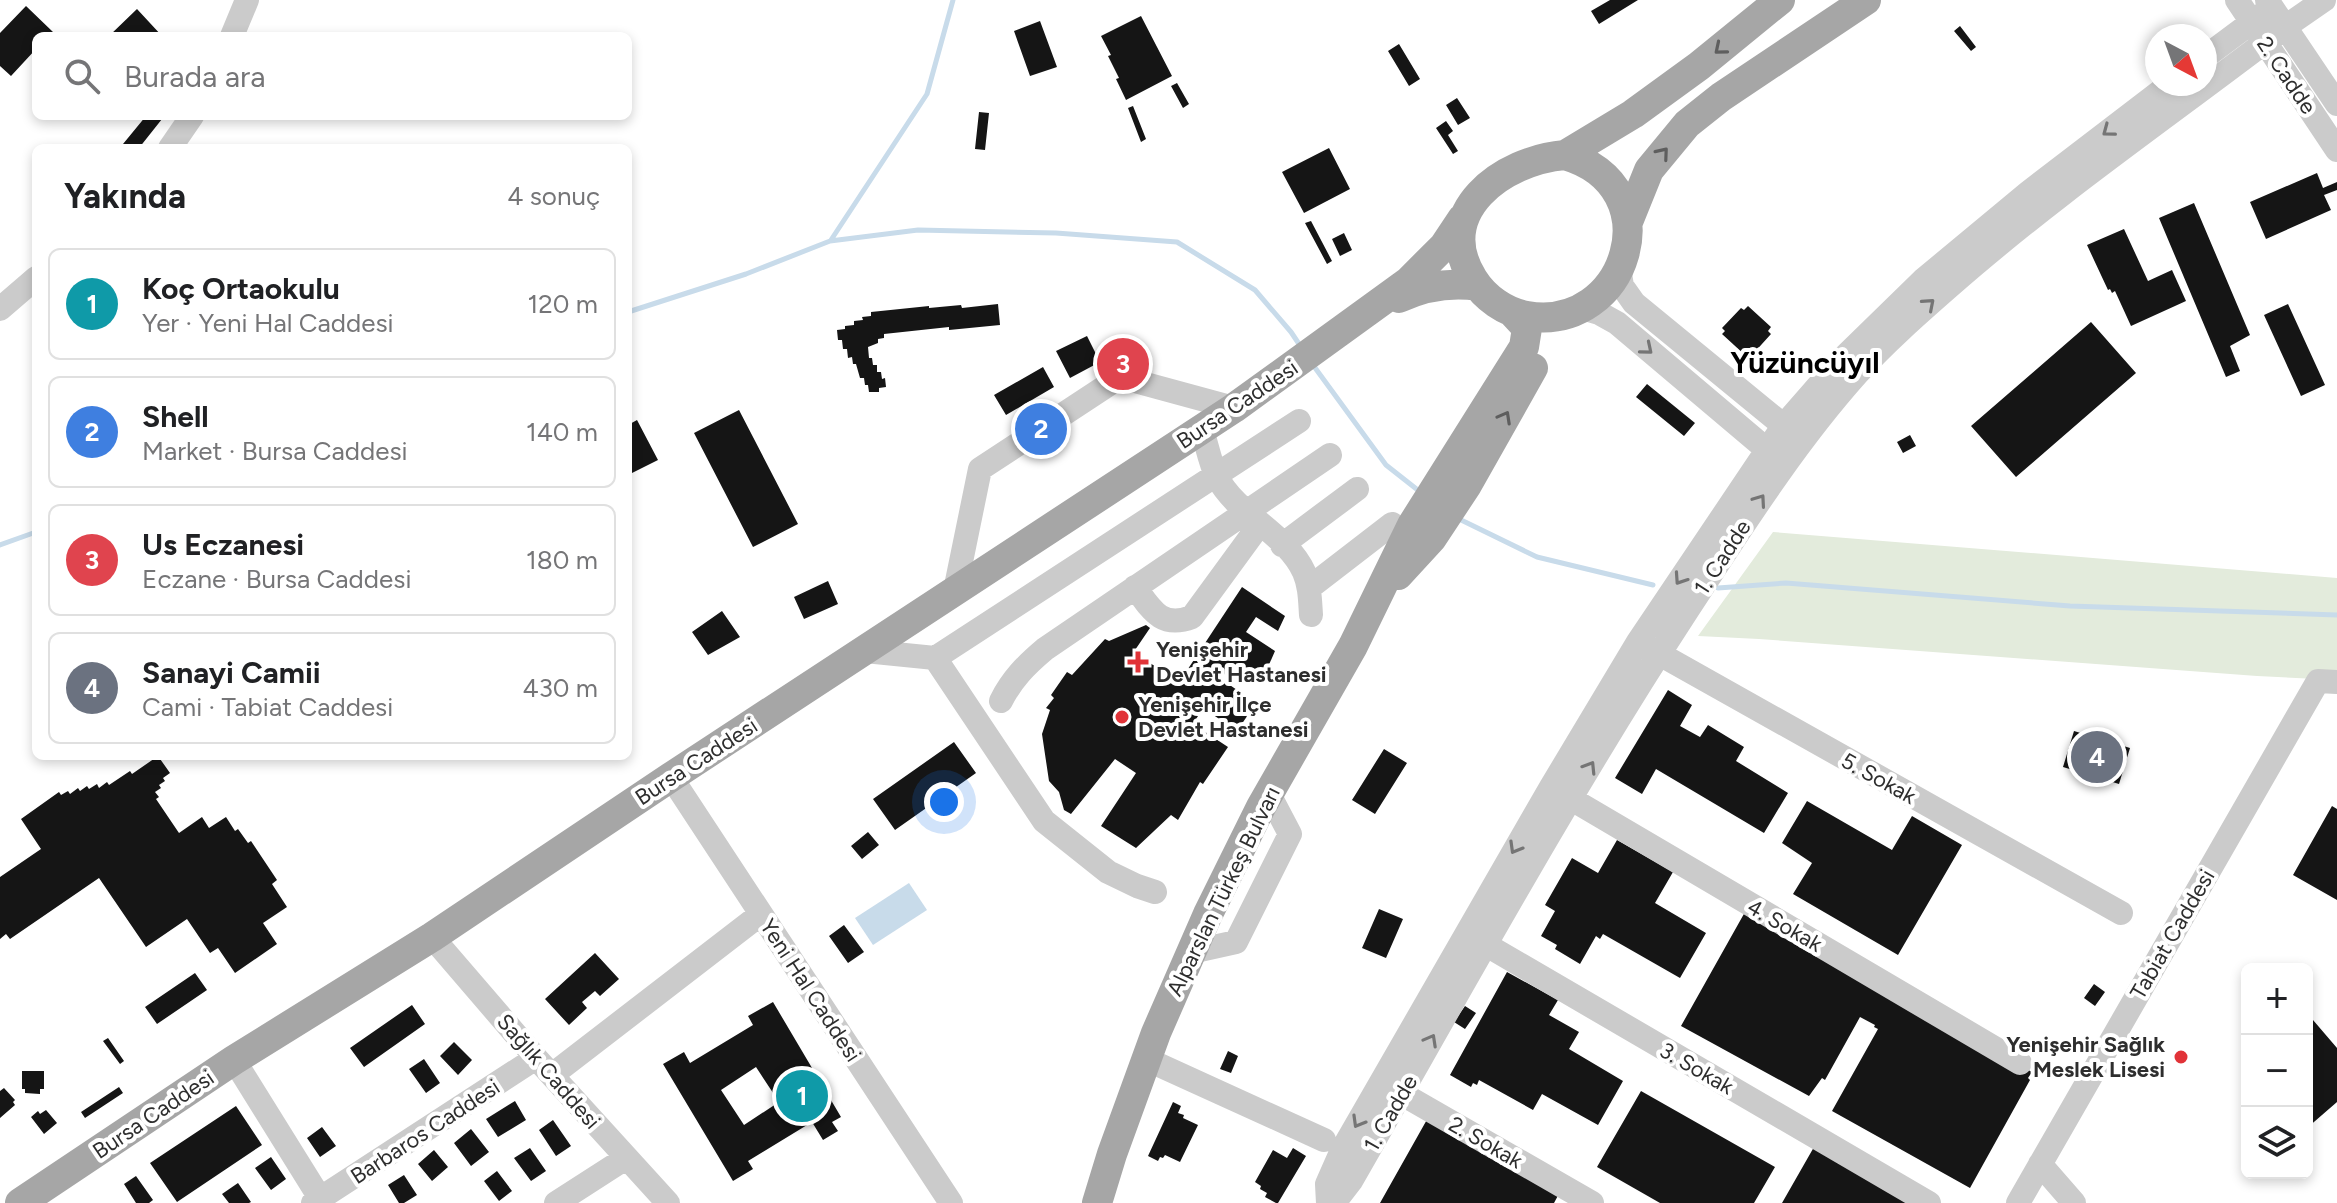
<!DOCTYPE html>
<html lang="tr">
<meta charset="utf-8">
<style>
:root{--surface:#fff;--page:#f6f6f6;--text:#202124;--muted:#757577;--line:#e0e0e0;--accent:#e13338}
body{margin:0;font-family:Figtree,sans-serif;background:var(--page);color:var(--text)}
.controls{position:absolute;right:24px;bottom:24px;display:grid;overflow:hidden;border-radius:12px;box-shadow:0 4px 12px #0003}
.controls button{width:72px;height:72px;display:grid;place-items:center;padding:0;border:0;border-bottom:2px solid var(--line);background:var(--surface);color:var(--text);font:40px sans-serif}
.compass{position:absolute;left:2145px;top:24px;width:72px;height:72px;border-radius:50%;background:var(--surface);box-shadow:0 4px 12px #0003;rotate:139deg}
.you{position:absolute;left:944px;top:802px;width:28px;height:28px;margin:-20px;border:6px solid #fff;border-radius:50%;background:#1a73e8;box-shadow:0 0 0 12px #1a73e833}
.badge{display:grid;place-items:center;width:52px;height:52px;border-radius:50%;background:var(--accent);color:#fff;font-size:26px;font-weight:700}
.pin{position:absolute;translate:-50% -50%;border:4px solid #fff;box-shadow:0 2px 8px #0006}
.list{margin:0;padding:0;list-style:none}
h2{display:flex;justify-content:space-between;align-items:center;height:104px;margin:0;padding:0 32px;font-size:34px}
h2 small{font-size:26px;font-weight:400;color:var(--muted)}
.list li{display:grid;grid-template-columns:52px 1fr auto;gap:24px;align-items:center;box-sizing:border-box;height:112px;margin:0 16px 16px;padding:0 16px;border:2px solid var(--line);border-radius:12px}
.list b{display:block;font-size:30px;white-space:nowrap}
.list p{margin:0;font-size:26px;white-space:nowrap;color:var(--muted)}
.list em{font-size:26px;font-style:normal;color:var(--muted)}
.icon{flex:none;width:44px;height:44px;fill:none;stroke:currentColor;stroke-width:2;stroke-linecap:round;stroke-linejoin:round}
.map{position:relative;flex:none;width:2337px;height:1203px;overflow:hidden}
.search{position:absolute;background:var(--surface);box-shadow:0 4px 12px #0003;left:32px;top:32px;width:600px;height:88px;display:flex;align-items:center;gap:20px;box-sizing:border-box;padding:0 28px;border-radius:12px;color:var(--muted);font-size:30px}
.panel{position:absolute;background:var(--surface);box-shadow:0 4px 12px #0003;left:32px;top:144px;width:600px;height:616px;border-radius:12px}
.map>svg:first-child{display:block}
.green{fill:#e3ebdc}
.water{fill:#c8dbea}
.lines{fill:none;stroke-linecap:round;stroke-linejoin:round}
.stream{stroke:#c8dbea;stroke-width:5}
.building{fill:#151515;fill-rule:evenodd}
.minor{stroke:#cbcbcb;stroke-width:24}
.major{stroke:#a6a6a6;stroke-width:30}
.oneway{stroke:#5e5e5e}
.oneway2{stroke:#757575}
.poi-dot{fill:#e13338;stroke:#fff;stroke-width:3}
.labels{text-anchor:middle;stroke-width:8;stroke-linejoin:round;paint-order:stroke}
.street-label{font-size:22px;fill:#2e2e2e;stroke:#fff}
.poi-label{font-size:22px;font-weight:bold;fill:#2e2e2e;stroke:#fff;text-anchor:start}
.district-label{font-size:30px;font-weight:bold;fill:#000;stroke:#fff}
</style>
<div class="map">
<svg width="2337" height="1203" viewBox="0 0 2337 1203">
<rect width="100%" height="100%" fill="#fff"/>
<!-- green -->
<path class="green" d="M1773 532 2337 578V680L2257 676 1759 639 1698 636Z"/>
<!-- water -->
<path class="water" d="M909 883 927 910 873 945 855 918Z"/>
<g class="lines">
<!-- stream -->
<path class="stream" d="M831 240 927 94 953 0
M628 312 746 274 830 241 918 230 1056 233 1177 242 1255 290 1291 332 1301 347
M1313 365 1386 465 1419 491
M1457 518 1537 557 1653 585
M0 545 36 532
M1718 588 1786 583 2070 606 2337 615"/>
</g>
<!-- building -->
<path class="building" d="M1610 0H1638L1599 24 1591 11Z
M26 6 53 32 49 36H36V49L11 76 0 66V33Z
M137 9 162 36H109Z
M1141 16 1172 76 1126 100 1116 79 1119 78 1108 56 1111 55 1101 36Z
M1040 21 1057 67 1030 76 1014 31Z
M1960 26 1976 47 1971 51 1954 31Z
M1399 44 1420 79 1409 86 1388 51Z
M1177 83 1189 104 1183 108 1171 86Z
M1457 98 1470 118 1458 125 1446 105Z
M1133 106 1146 139 1141 142 1128 108Z
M979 112 989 113 985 150 975 149Z
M146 116H158L162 119 139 148H127L123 144Z
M1446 121 1453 131 1448 135 1458 151 1453 154 1436 128Z
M1329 148 1350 189 1304 213 1282 172Z
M2317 173 2323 188 2337 182V190L2324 195 2331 210 2266 239 2250 202Z
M2194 203 2250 335 2230 346 2240 371 2226 377 2159 218Z
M1311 221 1332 261 1327 264 1305 223Z
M2124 229 2148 281 2172 270 2186 301 2131 326 2115 291 2112 293 2110 289 2108 290 2087 245Z
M1344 233 1352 250 1340 256 1332 239Z
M998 304 1000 325 949 330V327L884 334V338L878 339V343L868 347 869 358H872L873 365H877V372H881L882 379 885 378 886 387 879 388V392H869L868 385H865L864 378H860L856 364H853L852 357 848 358 847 349H843L842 340H838L837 330 845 329V326L854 325V321L863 320 862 317 871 316V312L929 306V308L961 305 962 308Z
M2288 304 2325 385 2301 396 2264 315Z
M1748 306 1771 327 1768 331 1771 334 1752 355 1749 352 1746 356 1722 334 1725 331 1722 328 1741 308 1744 310Z
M2091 322 2136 373 2016 477 1971 426Z
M1087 336 1100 362 1070 378 1056 351Z
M1043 367 1054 387 1006 415 994 395Z
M1647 384 1695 423 1684 436 1636 397Z
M739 410 798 524 753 547 694 433Z
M637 420 658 460 628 475V425Z
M1910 435 1916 446 1903 453 1897 442Z
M828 581 838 604 804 619 794 597Z
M1242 587 1285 616 1278 631 1256 617 1246 632 1275 651 1261 683 1232 663 1221 679 1256 703 1237 731 1203 708 1193 724 1228 747 1203 784 1200 782 1178 820 1171 815 1136 848 1101 826 1136 773 1115 759 1071 814 1064 810 1059 792 1049 781 1042 734 1050 710 1046 708 1054 698 1051 695 1067 672 1072 675 1105 639 1109 641 1146 625 1150 628 1133 653 1180 681Z
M722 611 740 637 708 655 692 632Z
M1668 690 1692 705 1680 726 1700 737 1708 725 1744 747 1736 761 1788 793 1764 833 1656 769 1642 794 1615 778Z
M2074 731 2130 748 2119 784 2063 767Z
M954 742 976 773 895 830 873 799Z
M1384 749 1407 763 1375 814 1352 800Z
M158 756 170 773 163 778 165 781 159 785 161 788 155 792 159 797 156 799 179 833 202 817 209 828 226 817 235 831 238 829 248 843 251 841 277 880 272 884 287 907 263 923 277 944 235 973 218 948 210 953 187 919 146 947 99 878 10 939 6 934 0 939V877L41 849 21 819 59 792 61 795 68 791 70 794 78 788 80 791 87 786 89 789 97 784 99 788 107 782 109 785 130 771 132 774Z
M1807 801 1892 850 1912 816 1962 845 1898 955 1793 894 1812 863 1782 843Z
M2332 806 2337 809V900L2293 875Z
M868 832 879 845 862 859 851 846Z
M1617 840 1673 872 1655 903 1706 933 1680 978 1603 934 1600 939 1596 936 1580 964 1555 949 1557 945 1541 936 1555 911 1545 905 1572 858 1598 873Z
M1379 909 1403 919 1386 958 1362 948Z
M1745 912 2032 1072 2028 1078 2030 1080 1970 1188 1832 1111 1878 1029 1874 1027 1875 1025 1860 1017 1825 1080 1822 1078 1809 1096 1681 1026Z
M844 925 864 952 848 963 829 936Z
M595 953 619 979 600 996 595 991 582 1002 587 1008 569 1025 545 999Z
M1507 972 1558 1000 1549 1015 1579 1032 1569 1049 1623 1081 1598 1125 1542 1094 1533 1110 1479 1080 1477 1085 1473 1083 1471 1087 1450 1075Z
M195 973 207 990 157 1024 145 1007Z
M2094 984 2105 992 2095 1006 2084 998Z
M773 1002 841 1117 832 1122 838 1131 823 1140 812 1122 748 1161 753 1169 733 1181 663 1064 684 1052 690 1063 753 1025 748 1016ZM756 1067 779 1102 744 1125 721 1090Z
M412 1005 425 1024 364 1067 350 1048Z
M1465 1006 1476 1013 1465 1029 1454 1022Z
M2307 1013 2337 1048V1102L2307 1128Z
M108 1038 124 1061 120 1064 103 1041Z
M454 1042 472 1060 458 1075 440 1056Z
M1228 1051 1238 1056 1231 1073 1220 1069Z
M424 1059 440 1083 426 1093 409 1069Z
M22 1071H44V1089H40V1094L25 1093V1089H22Z
M119 1087 123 1093 85 1118 81 1112Z
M4 1088 15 1100 13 1102 15 1105 0 1118V1091Z
M1641 1091 1775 1167 1754 1203H1660L1597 1167Z
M515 1101 526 1120 498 1137 486 1119Z
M1173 1102 1181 1106 1178 1113 1184 1115 1183 1118 1198 1125 1180 1162 1165 1155 1163 1158 1160 1157 1158 1161 1148 1156Z
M236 1106 262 1145 177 1202 150 1163Z
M46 1110 57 1123 44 1134 31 1117 38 1111 40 1114Z
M1429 1116 1561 1190 1554 1203H1380Z
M553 1120 571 1146 556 1156 539 1130Z
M322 1127 336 1146 320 1157 307 1138Z
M471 1129 489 1152 471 1166 454 1143Z
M1814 1147 1911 1203H1782Z
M530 1148 546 1171 531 1181 514 1158Z
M1293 1148 1306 1156 1278 1203H1276L1265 1197 1267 1193 1260 1189 1261 1186 1255 1182 1273 1150 1287 1158Z
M434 1150 448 1167 432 1181 418 1164Z
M271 1157 286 1179 271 1190 255 1168Z
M497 1171 512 1191 499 1201 484 1181Z
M404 1175 417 1195 404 1203H399L388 1185Z
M136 1176 153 1200 149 1203H136L124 1184Z
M238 1183 251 1202 249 1203H229L222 1194Z"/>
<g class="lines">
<!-- minor -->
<path class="minor" d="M2237 0 2337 150
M2267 0 2337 104
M232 36 247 0
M2205 57 2264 13
M170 148 192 116
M1619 268 1622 286 1634 303 1795 435
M1582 308 1599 313 1617 323 1778 459
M0 309 36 278
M1202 430C1207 445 1210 463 1217 477 1237 515 1287 534 1304 572 1310 586 1310 600 1311 615
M1282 545 1357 489
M1135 587C1151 609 1161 629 1192 617L1260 524
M1309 588 1392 524
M955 591 980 469 1120 377 1234 408
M1647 647 2121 913
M865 651 935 658 1299 421
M935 658 1044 821 1108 872 1137 886 1155 892
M1001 701C1012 679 1026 665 1045 649L1330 455
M671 777 951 1203
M1556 790 2020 1063
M1471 936 1929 1203
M432 937 536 1058 668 1203
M1191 952 1236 942 1290 834 1269 794
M1146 1059 1324 1140
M234 1060 323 1203
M552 1075 761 914
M1390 1087 1592 1203
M2040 1164 2074 1203
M313 1203 536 1058
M556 1203 626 1158
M1328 1203 1327 1184 1342 1150 1551 787 1638 642 1784 425 1841 360 1923 280 2029 192 2170 84
M1334 1203 1351 1181C1460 991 1565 798 1685 614 1739 532 1791 448 1857 374 1885 343 1918 314 1950 286 2056 193 2173 113 2285 27L2324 0
M2018 1203 2318 681 2337 682"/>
<!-- major -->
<path class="major" d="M1565 155C1674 187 1627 333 1527 316 1505 312 1485 298 1473 279 1431 212 1503 160 1565 155Z
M1565 155 1633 114 1699 66 1780 0
M1628 222 1649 170 1687 124 1721 97 1866 0
M1399 298C1425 286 1450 282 1478 286
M1398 575 1432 538 1467 485 1533 368
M20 1203 234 1060 432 937 671 777 1234 408 1408 282 1444 246 1462 219
M1097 1203 1112 1154 1156 1033 1208 914 1261 807 1353 646 1412 525 1524 347 1527 328 1514 314"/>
</g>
<!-- one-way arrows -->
<defs><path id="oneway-chevron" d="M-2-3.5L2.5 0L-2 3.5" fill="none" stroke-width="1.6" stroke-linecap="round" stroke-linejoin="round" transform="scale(2)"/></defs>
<g class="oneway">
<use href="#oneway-chevron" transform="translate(1720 49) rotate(140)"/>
<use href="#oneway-chevron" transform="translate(1663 153) rotate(-50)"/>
<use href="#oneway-chevron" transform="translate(1505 417) rotate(-61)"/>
</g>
<g class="oneway2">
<use href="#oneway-chevron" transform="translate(2108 131) rotate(143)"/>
<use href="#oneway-chevron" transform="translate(1929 304) rotate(-41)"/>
<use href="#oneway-chevron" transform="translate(1647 349) rotate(40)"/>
<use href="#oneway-chevron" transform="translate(1760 500) rotate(-55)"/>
<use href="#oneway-chevron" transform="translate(1680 579) rotate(124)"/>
<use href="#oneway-chevron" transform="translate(1590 767) rotate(-58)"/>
<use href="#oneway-chevron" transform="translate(1515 848) rotate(120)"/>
<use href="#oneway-chevron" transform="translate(1431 1040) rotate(-61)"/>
<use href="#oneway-chevron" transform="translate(1358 1122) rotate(120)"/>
</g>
<!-- markers -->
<g class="poi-dot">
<path d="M1134 650h8v8h8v8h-8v8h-8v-8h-8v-8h8z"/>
<circle cx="1122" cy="717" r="8"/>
<circle cx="2181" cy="1057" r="8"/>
</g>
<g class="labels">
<!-- street labels -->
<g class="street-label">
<text transform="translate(2287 75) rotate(56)" y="8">2. Cadde</text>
<text transform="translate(1237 404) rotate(-34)" y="8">Bursa Caddesi</text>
<text transform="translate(1722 557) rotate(-57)" y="8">1. Cadde</text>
<text transform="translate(696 761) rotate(-33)" y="8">Bursa Caddesi</text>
<text transform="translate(1879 778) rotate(29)" y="8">5. Sokak</text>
<text transform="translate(1223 891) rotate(-64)" y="8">Alparslan Türkeş Bulvarı</text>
<text transform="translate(1785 925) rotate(30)" y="8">4. Sokak</text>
<text transform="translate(2172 934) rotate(-60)" y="8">Tabiat Caddesi</text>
<text transform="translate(811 990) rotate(57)" y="8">Yeni Hal Caddesi</text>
<text transform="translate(1697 1068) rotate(30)" y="8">3. Sokak</text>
<text transform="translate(549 1071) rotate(49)" y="8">Sağlık Caddesi</text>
<text transform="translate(1390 1113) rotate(-60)" y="8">1. Cadde</text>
<text transform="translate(153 1114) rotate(-34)" y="8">Bursa Caddesi</text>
<text transform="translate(425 1131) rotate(-33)" y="8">Barbaros Caddesi</text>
<text transform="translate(1486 1142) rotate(30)" y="8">2. Sokak</text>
</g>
<!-- poi labels -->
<g class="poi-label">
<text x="1156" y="657">Yenişehir<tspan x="1156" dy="25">Devlet Hastanesi</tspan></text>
<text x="1138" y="712">Yenişehir İlçe<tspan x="1138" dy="25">Devlet Hastanesi</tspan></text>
<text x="2165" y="1052" text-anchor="end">Yenişehir Sağlık<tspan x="2165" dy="25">Meslek Lisesi</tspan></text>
</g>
<!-- district labels -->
<g class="district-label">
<text x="1805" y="373">Yüzüncüyıl</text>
</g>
</g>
</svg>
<div class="controls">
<button>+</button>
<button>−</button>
<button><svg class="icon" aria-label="layers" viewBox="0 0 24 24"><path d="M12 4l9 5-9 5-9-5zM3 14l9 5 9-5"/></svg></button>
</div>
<svg class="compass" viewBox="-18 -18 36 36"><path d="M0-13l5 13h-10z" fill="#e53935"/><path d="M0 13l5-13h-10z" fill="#757577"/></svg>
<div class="you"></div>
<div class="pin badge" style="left:802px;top:1096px;background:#0f9aa8">1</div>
<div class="pin badge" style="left:1041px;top:429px;background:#3f7fe0">2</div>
<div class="pin badge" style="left:1123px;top:364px;background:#e0444e">3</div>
<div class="pin badge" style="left:2097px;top:757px;background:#6b7280">4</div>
<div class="search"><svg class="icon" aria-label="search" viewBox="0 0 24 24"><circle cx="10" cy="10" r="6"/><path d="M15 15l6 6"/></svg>Burada ara</div>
<section class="panel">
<h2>Yakında<small>4 sonuç</small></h2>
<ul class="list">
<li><span class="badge" style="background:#0f9aa8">1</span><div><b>Koç Ortaokulu</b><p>Yer · Yeni Hal Caddesi</p></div><em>120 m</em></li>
<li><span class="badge" style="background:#3f7fe0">2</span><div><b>Shell</b><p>Market · Bursa Caddesi</p></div><em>140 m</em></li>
<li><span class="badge" style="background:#e0444e">3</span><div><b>Us Eczanesi</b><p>Eczane · Bursa Caddesi</p></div><em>180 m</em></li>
<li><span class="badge" style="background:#6b7280">4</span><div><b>Sanayi Camii</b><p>Cami · Tabiat Caddesi</p></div><em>430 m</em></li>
</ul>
</section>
</div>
